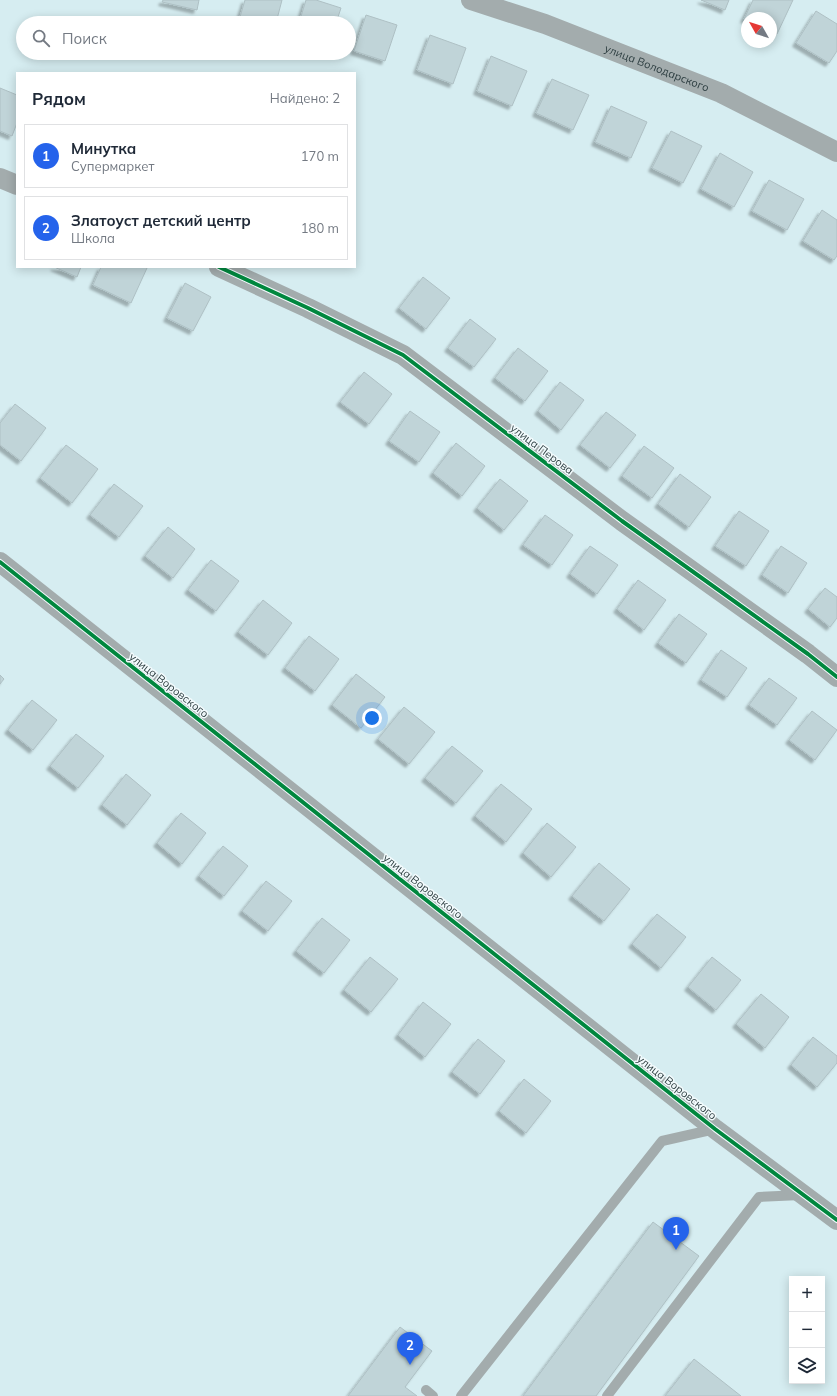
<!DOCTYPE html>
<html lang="ru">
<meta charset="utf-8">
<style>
:root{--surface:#fff;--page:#f6f6f7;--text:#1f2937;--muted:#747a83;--line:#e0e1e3;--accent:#2563eb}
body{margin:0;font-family:Mulish,sans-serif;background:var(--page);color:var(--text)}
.controls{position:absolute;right:12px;bottom:12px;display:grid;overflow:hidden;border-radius:0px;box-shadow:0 2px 10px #0003}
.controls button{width:36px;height:36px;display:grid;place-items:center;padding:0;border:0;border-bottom:1px solid var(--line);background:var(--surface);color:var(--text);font:20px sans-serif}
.compass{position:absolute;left:741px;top:12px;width:36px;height:36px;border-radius:50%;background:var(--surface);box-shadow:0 2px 10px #0003;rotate:309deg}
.you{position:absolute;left:372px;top:718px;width:14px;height:14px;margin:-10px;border:3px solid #fff;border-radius:50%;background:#1a73e8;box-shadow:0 0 0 6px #1a73e833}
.badge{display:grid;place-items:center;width:26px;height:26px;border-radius:50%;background:var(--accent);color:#fff;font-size:13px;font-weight:700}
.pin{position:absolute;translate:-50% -33px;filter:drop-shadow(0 1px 2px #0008)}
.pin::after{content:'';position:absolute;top:21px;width:14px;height:12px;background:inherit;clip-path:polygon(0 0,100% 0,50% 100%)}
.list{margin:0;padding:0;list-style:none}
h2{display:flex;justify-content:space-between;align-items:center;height:52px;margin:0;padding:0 16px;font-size:17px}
h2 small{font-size:13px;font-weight:400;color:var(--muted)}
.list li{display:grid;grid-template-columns:26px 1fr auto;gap:12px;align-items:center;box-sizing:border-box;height:64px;margin:0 8px 8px;padding:0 8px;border:1px solid var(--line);border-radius:0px}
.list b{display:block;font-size:15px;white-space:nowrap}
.list p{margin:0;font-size:13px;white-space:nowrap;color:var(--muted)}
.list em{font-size:13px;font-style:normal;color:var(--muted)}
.icon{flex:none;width:22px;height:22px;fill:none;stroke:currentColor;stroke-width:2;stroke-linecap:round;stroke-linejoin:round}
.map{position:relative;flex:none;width:837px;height:1396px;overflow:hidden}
.search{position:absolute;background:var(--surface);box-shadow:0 2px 10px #0003;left:16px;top:16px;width:340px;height:44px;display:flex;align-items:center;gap:10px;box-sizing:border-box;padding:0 14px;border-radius:22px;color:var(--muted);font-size:15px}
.panel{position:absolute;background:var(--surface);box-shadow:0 2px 10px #0003;left:16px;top:72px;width:340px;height:196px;border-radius:0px}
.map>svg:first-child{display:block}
.building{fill:#c0d4d8;stroke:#aec0c4;filter:url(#shadow)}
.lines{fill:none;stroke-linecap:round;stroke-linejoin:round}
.service{stroke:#a3acad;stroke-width:10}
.minor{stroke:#a3acad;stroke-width:20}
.cycleway-casing{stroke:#f3fbfd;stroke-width:6}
.cycleway{stroke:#00873e;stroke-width:4}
.labels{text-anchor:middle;stroke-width:3;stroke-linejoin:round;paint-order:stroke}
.street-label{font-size:11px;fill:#2d3e41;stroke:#f3fbfd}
</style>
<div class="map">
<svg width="837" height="1396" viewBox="0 0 837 1396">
<defs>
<filter id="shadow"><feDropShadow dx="-3.5" dy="3.5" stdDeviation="1" flood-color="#0004"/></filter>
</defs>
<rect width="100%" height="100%" fill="#d6edf1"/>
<!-- building -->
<path class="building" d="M163 0H199L197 10 162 2Z
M245 0H282L276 23H260L240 17Z
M306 0H316L341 8 336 23H299Z
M701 0H729L725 10Z
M753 0H793L777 34 771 32V18H747V20L744 19Z
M816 11 837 24V51L829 63 796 43Z
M366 15 397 25 385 61 354 51Z
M430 35 466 48 453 84 417 70Z
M491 56 527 71 512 106 477 91Z
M552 79 589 95 573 130 536 113Z
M0 88 17 95V123L12 136 0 131Z
M611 106 647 122 631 158 595 142Z
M671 131 702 146 683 183 652 168Z
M720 153 753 172 734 207 701 189Z
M769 180 804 199 787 230 752 211Z
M822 210 837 220V256L834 260 803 241Z
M54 267H81L77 277Z
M101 267H144L147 268 131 303 93 285Z
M423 277 450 298 426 329 399 308Z
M185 283 211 297 193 331 167 318Z
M470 319 496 339 474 367 448 348Z
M518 348 548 371 525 401 495 378Z
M364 372 392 394 369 424 340 402Z
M560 382 584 400 561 430 538 411Z
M15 404 46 428 21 461 0 445V423Z
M410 411 440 432 419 462 389 441Z
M606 412 636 435 610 468 580 445Z
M456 443 485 466 462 496 433 473Z
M66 445 98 469 72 503 40 478Z
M644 446 674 468 652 498 622 476Z
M680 474 711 497 689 527 658 504Z
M500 479 528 501 504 530 477 508Z
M114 484 143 506 119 537 90 515Z
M739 511 769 531 746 566 715 546Z
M545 515 573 535 552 565 523 545Z
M168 527 195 549 173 578 145 556Z
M590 546 618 565 597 594 570 574Z
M781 546 807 563 788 593 762 575Z
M211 560 239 581 216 611 188 590Z
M638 580 666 600 644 630 617 609Z
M825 588 837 597V618L830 627 808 609Z
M263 600 292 623 268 655 238 632Z
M679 614 707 634 686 663 658 643Z
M309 636 339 659 315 691 285 668Z
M721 650 747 668 727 697 701 680Z
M356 674 385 697 361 728 332 705Z
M0 675 4 679 0 684Z
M769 678 797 698 777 725 749 705Z
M32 700 57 720 33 750 8 730Z
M404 707 435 732 409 764 378 739Z
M812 711 837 730 815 760 789 740Z
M76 734 104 756 78 788 50 766Z
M452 746 483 771 456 803 425 778Z
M126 774 151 795 127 825 102 805Z
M501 784 532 809 506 842 475 816Z
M181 813 206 833 182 864 157 843Z
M547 823 576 847 551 877 523 853Z
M223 846 248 866 224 896 199 876Z
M599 863 630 889 604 921 572 896Z
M266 881 292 901 268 931 242 911Z
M657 914 686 937 661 968 632 944Z
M322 918 350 940 324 973 296 951Z
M370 957 398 979 371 1012 344 990Z
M712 957 741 980 716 1010 688 987Z
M761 994 789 1017 765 1048 736 1024Z
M423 1002 451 1024 425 1057 398 1035Z
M813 1037 837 1056V1063L817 1087 791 1065Z
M478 1039 505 1061 480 1094 452 1072Z
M524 1079 551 1101 526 1133 499 1111Z
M653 1222 699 1256 596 1396H523Z
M400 1327 432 1351 405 1387 417 1396H348Z
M694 1359 741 1396H665Z"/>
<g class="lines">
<!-- service -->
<path class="service" d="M426 1390 433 1396
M461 1396 662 1141 715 1129
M607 1396 759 1197 801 1195"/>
<!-- minor -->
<g class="minor">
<path id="s1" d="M471 0 545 24 721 93 837 152"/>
<path d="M0 178 17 185"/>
<path d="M219 267 308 308 403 355 622 521 808 654 837 677"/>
<path d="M0 562 715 1129 837 1220"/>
</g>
<defs>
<path id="cycleway" d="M219 267 308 308 403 355 622 521 808 654 837 677
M0 562 715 1129 837 1220"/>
</defs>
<!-- cycleway casing -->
<use href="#cycleway" class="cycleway-casing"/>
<!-- cycleway -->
<use href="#cycleway" class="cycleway"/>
</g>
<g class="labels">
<!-- street labels -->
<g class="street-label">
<text dy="4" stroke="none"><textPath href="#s1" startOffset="198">улица Володарского</textPath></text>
<text transform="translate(542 449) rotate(37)" y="4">улица Перова</text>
<text transform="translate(169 685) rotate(38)" y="4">улица Воровского</text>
<text transform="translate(423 886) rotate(38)" y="4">улица Воровского</text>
<text transform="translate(677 1087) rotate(38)" y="4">улица Воровского</text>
</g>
</g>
</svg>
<div class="controls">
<button>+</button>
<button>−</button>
<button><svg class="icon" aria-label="layers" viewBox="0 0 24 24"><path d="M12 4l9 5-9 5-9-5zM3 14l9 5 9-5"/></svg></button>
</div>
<svg class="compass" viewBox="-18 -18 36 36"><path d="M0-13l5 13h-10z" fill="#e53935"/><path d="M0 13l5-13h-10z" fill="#747a83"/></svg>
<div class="you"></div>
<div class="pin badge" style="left:676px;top:1250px">1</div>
<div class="pin badge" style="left:410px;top:1365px">2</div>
<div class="search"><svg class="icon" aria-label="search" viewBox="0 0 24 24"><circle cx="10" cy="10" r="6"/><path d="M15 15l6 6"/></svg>Поиск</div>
<section class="panel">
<h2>Рядом<small>Найдено: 2</small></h2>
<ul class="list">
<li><span class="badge">1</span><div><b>Минутка</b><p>Супермаркет</p></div><em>170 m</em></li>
<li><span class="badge">2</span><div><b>Златоуст детский центр</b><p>Школа</p></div><em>180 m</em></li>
</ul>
</section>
</div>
